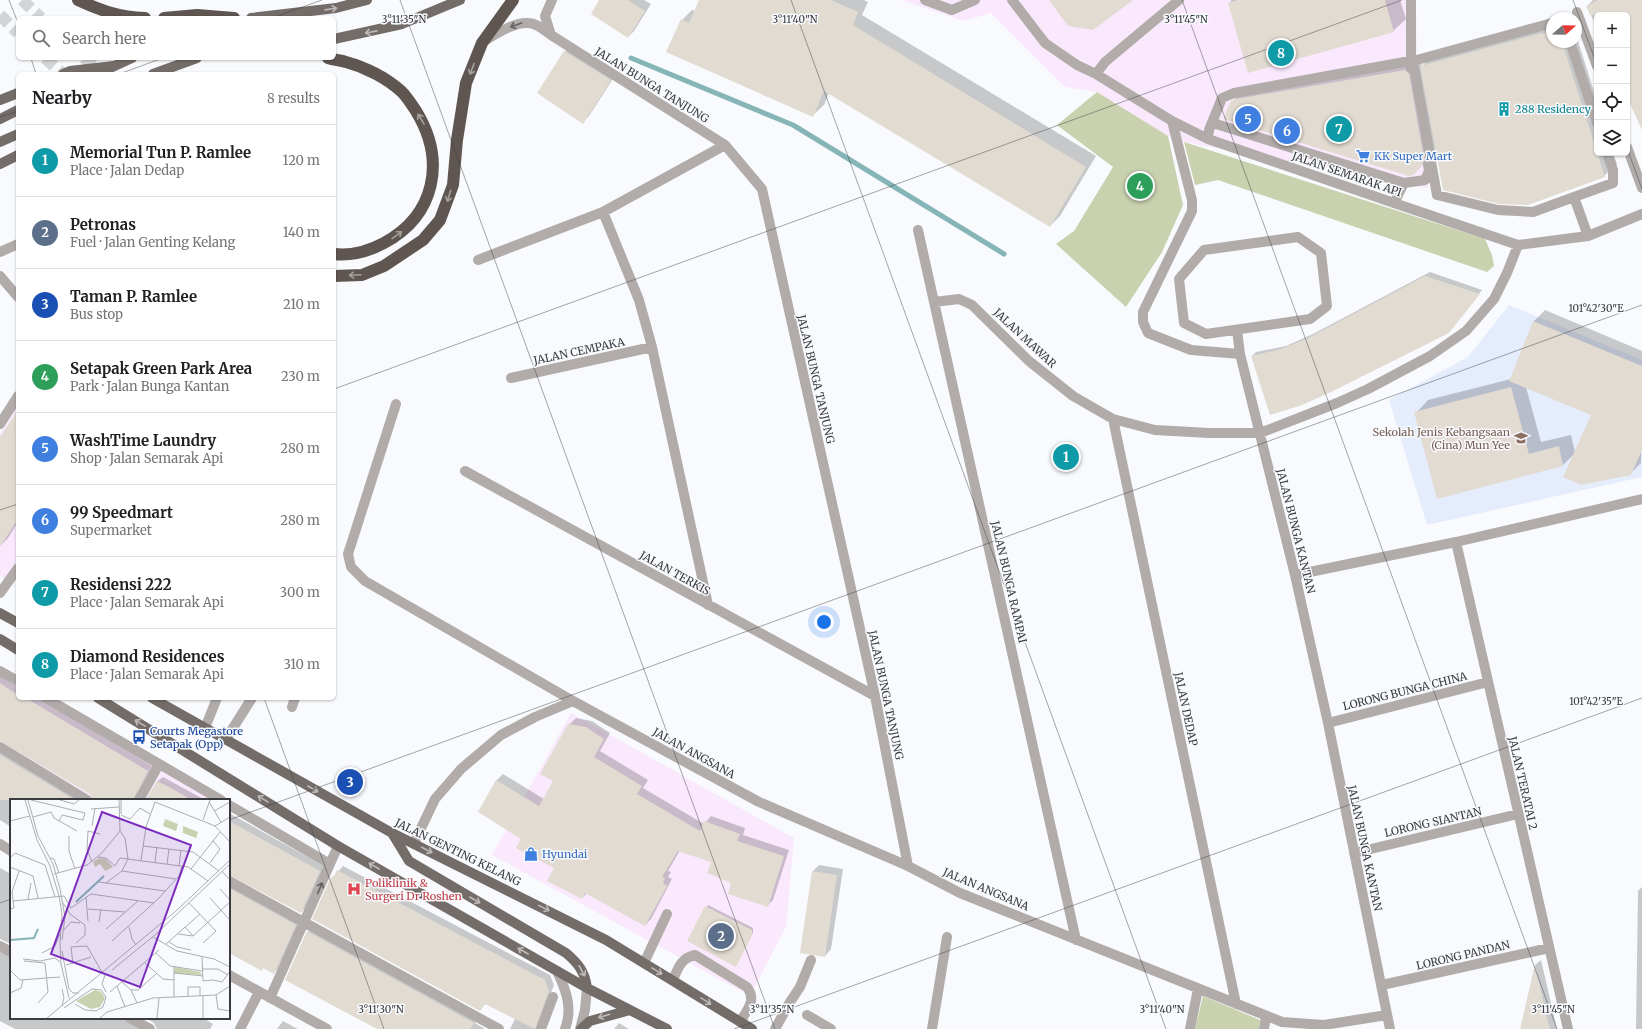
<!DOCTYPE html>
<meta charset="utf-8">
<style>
:root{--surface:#fff;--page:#f6f6f6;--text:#202124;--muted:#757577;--line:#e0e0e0;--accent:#0f766e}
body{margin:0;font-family:Merriweather,serif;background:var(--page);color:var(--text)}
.controls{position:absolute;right:12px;top:12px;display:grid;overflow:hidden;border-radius:6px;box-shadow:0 1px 3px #0004}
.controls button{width:36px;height:36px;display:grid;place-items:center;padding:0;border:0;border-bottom:1px solid var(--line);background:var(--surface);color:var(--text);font:20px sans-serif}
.compass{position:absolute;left:1546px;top:12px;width:36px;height:36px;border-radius:50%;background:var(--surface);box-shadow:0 1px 3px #0004;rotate:70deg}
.you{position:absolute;left:824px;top:622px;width:14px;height:14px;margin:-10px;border:3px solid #fff;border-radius:50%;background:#1a73e8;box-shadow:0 0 0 6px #1a73e833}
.badge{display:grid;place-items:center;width:26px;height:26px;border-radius:50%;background:var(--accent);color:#fff;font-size:13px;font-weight:700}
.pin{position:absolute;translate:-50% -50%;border:2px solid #fff;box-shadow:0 1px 4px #0006}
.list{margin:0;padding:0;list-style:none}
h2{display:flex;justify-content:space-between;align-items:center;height:52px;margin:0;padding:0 16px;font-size:17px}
h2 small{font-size:13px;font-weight:400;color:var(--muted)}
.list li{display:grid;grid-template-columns:26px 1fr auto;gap:12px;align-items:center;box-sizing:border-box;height:72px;padding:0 16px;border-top:1px solid var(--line)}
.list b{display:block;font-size:15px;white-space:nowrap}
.list p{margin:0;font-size:13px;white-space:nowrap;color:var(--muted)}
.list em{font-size:13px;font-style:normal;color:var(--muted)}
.icon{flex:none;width:22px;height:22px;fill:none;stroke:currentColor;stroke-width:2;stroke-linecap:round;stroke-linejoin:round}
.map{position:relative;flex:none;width:1642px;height:1029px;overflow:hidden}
.search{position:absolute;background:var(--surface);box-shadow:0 1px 3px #0004;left:16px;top:16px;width:320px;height:44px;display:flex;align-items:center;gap:10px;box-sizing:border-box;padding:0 14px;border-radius:6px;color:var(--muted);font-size:15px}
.panel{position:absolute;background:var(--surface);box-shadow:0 1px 3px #0004;left:16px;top:72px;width:320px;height:628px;border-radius:6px}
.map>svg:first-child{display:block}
.commercial{fill:#fae9fc}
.built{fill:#e5edfd}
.green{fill:#c9d1af}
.shadow{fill:#0003;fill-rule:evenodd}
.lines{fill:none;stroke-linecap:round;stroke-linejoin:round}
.stream{stroke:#85b5b6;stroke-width:5}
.building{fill:#e1dbd2}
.highway-tunnel{stroke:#d2d4d7;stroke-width:12;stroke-dasharray:12 6;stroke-linecap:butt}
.minor{stroke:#b1acaa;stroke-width:10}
.major{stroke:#746c68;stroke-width:10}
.highway{stroke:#5f5651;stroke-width:12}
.oneway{stroke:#bdbaba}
.oneway2{stroke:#636364}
.oneway3{stroke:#a4a09e}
.ticks{fill:none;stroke:#393b3f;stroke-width:1;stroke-opacity:0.45}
.labels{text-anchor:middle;stroke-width:3;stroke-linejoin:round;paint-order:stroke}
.street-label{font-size:11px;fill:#393b3f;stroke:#f8fafd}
.culture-label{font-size:11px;fill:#0d838f;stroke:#f8fafd;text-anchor:start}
.shop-label{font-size:11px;fill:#366cbe;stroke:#f8fafd;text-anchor:start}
.education-label{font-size:11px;fill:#785e54;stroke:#f8fafd;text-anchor:end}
.transit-label{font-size:11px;fill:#164399;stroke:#f8fafd;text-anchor:start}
.health-label{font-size:11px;fill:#be3a42;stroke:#f8fafd;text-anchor:start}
.inset-river{fill:none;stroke:#85b5b6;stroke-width:2}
.inset-road{fill:none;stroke:#acaeb1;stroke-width:1}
.view{fill:#7b2cbf;fill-opacity:0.15;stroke:#7b2cbf;stroke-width:2}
.inset-edge{fill:none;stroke:#393b3f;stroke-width:2}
.ticks-label{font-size:10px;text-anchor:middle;fill:#393b3f;stroke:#f8fafd;stroke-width:3;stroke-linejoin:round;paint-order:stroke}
</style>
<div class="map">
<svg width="1642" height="1029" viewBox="0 0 1642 1029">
<rect width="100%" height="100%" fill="#f8fafd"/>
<!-- commercial -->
<path class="commercial" d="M902 0H1416L1417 66 1435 174 1426 188 1184 142 1168 136 1097 92 1065 87 991 13 963 21Z
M18 406V559L4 579 0 575V433Z
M0 676 18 686V698H38L214 800H94L0 742Z
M571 713 794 838 786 927 750 996 492 855Z"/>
<!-- built -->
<path class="built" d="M1509 305 1642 360V477L1427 525 1389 400 1468 357Z"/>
<!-- green -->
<path class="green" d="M1097 92 1168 136 1183 205 1162 252 1126 307 1056 244 1074 231 1113 167 1057 125Z
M1184 142 1485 239 1492 255 1494 266 1487 272 1218 180 1195 185Z
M1203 996 1260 1020 1259 1029H1195Z"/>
<!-- shadow -->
<path class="shadow" d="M601 0H644L651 4 634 31 628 37Z
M700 0H864L868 2 862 15 1096 156 1060 216 1050 226 829 93 824 105 813 115 682 20 692 10 695 11Z
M1232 0H1400L1406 19 1393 31 1229 3Z
M1593 0H1642V128L1627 95V15H1597V28L1587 6Z
M1552 22V42H1576V35L1597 101V153H1613L1617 164 1604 176 1436 146 1434 152 1413 174 1232 102 1244 89 1421 61 1422 66 1434 54Z
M571 45 616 74 589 116 583 122 565 52Z
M1430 272 1482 290 1449 332 1252 356 1256 352 1286 346 1313 334Z
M1545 310 1642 351 1641 463 1630 474 1574 454 1563 465 1438 497 1416 413 1428 400 1511 379 1534 321ZM1526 387 1592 415 1575 452 1571 435 1541 442Z
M18 412V522L8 538 0 546V439Z
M0 675 18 687V698H39L152 766 138 791V798L140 800H94L91 794 0 740Z
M576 718 592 721 610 733 600 751 648 780 643 788 704 824 711 816 745 828 743 835 789 850 773 900 767 906 733 882 712 862 680 850 668 871 671 872 668 877 672 879 651 919 645 925 587 893 582 898 555 868 523 838 479 811 497 780 503 774 544 799 554 780 569 725Z
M0 745 87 800H11V827L0 820Z
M163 777 205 800H148L158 781Z
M229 813 324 866 306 907 301 912 229 874Z
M819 865 843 869 831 949 825 956 813 871Z
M343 866 550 975 554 985 540 1021 539 1029H510L515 1019 486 1003 480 1010 332 878Z
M0 868 11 874V944L0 939Z
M229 879 300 920 278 968 274 973 264 967 261 970 229 952Z
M1642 887V1029H1636L1638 891Z
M708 905 753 928V933L737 964 689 941Z
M313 927 478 1017 475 1023 485 1029H378L308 932Z
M0 946 11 953V1018H130L148 1029H15L0 1021Z
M1541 960 1557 1029H1521L1535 965Z
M146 1018H206L205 1019 213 1024 210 1029H157L154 1023Z
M283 1021 298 1029H277Z
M619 1023 629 1029H614Z"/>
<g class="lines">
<!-- stream -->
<path class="stream" d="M631 58 793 125 1004 254"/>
</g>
<!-- building -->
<path class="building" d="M599 0H628L645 11 628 38 591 14Z
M699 0H831L858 12 853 25 1086 167 1050 227 824 91 813 117 666 52 681 19 689 23Z
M1049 0H1133L1093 30 1068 26Z
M1237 0H1385L1394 32 1248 73 1228 3Z
M1598 0H1642V130L1627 97V15H1590L1586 6Z
M1552 32V42H1562L1605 177 1528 205 1499 204 1443 190 1420 66 1538 34Z
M564 51 611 80 583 124 537 93Z
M1405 70 1409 74 1424 159 1422 166 1413 175 1409 176 1223 119 1231 101 1236 99Z
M1425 276 1480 294 1449 333 1331 392 1302 405 1270 415 1251 356 1281 349 1308 338Z
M1533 321 1642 366V450L1631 475 1581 485 1563 477 1591 415 1509 381Z
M1511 387 1529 454 1559 446 1563 466 1437 499 1414 412Z
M18 410V519L0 547V437Z
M0 683 18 695V698H26L148 771 133 800H93L90 794 0 741Z
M568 724 586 727 604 739 594 757 642 786 637 794 700 831 704 821 740 834 737 841 784 856 768 907 728 894 731 883 707 873 711 862 678 851 662 877 665 878 663 883 667 886 645 926 585 893 582 899 547 881 554 868 516 848 521 839 478 812 496 780 539 806 553 781 540 774Z
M0 755 75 800H0Z
M157 781 171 788 192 800H146Z
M229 821 320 871 301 913 229 875Z
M337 870 545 980 549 991 535 1029 485 1004 480 1011 312 919 331 877 333 878Z
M812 871 837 875 825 957 800 953Z
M229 888 296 925 274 974 263 968 262 971 229 953Z
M705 906 752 930V935L736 967 687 941Z
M307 931 474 1023 470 1029H377L285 980Z
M1535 965 1547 1018 1550 1029H1520Z"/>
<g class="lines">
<!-- highway-tunnel -->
<path class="highway-tunnel" d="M22 0 41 18
M0 15 18 33
M45 58 63 74
M84 58 102 74"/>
<!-- minor -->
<path class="minor" d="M552 0 545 16 551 35 725 145 762 189 875 696 908 866
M925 0 952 10 975 0
M1012 0 1045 43 1077 65 1096 74 1172 121 1208 139 1394 203 1518 245 1588 236 1642 214
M1411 0V68
M1577 12 1597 66
M1552 23 1413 61 1437 195 1498 210 1533 212 1574 197
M484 41C496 34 514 22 528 23 537 23 544 30 551 35
M1570 42 1597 123
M1096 74 1105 62 1179 0
M1172 121 1192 200V211L1143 312V322L1148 333 1191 350 1240 354 1295 575 1328 723 1390 1029
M1213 123 1404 183
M1208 139 1209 130 1222 98 1234 93 1410 61
M1627 147 1642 188
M1394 203 1404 183 1425 180 1429 171 1428 164
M603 212 639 300 652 347 708 605
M918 230 1076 940
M1588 236 1574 197 1613 183V170L1607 153
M1298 237 1321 253 1327 306 1310 319 1206 334 1184 323 1179 279 1204 250Z
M0 252 18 244
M478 260 603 212 725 145
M0 276 18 297
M934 302 959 299 972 305 1029 361 1073 396 1113 419 1155 430 1209 433H1260L1337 403 1368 389 1430 356 1466 331 1494 299 1507 273 1518 245
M1237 330 1240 354
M511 378 652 347
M396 404 348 554 351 567 365 581 573 701 759 802 908 866 960 893 1282 1022 1324 1025 1387 1015
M1113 419 1236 1004
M0 424 18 396
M465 471 875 696
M1456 542 1568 1029
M1295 575 1456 542 1642 499
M0 593 18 568
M0 671 18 681
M46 698 221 800
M292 707 295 698
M1328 723 1488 682
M205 728 217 698
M226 739 252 698
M0 747 87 800
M139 800 159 764
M229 805 330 864
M414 843 435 799 461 769 501 735 535 717 573 701
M0 844 11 851
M1354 853 1518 814
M229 881 499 1029
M0 946 11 952
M644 963 667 914
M557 971C566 990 573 1008 565 1029
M229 975 327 1029
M673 980C678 968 681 958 695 955L747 987C757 1000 747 1010 740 1022
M1382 985 1549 948
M270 998 338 846
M807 1015 831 1029
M130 1018 150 1029
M240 1029 259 992
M541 1029 553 997
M580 1029 585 1010 587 988
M775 1029 790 1002 800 987 811 960
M932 1029 947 937
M1190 1029 1198 989
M1264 1029 1266 1016"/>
<!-- major -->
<path class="major" d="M251 18 336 8 367 0
M334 39 402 24 460 0
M108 69 132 58
M63 74 70 71 114 66
M153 74 197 58
M0 100 18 93
M0 119 18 110
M0 142 18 134
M0 164 18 155
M0 613 18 623
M0 639 18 650
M98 698 338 846 587 988 667 1029
M152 698 392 833 606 940 752 1029
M392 833 409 861 566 953C578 963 585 972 587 988
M581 1029 590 1021 630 1010"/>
<!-- highway -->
<path class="highway" d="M78 0C102 11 119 17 145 18
M164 18 197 15 234 18
M328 58C334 60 340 60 346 62 365 67 387 78 402 92 407 97 412 105 416 111 446 160 436 215 384 243 369 251 351 256 334 254
M334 276 362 275 384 266 423 240 440 220 453 185 457 140 466 83 482 43 513 0"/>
</g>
<!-- one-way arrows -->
<defs><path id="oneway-shaft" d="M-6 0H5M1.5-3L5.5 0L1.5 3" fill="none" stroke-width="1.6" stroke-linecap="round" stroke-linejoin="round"/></defs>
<g class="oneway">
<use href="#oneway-shaft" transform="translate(331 9) rotate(-8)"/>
<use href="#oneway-shaft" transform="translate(371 32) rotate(169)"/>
<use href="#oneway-shaft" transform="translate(140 723) rotate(-149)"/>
<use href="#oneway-shaft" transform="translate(313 789) rotate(30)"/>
<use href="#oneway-shaft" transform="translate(263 799) rotate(-148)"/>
<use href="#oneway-shaft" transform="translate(427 850) rotate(27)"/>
<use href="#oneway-shaft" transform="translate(374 866) rotate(-150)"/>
<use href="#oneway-shaft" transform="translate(475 900) rotate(30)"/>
<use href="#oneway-shaft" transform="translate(544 908) rotate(26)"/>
<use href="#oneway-shaft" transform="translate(523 951) rotate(-150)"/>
<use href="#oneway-shaft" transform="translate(582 971) rotate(61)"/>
<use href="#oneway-shaft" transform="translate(657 971) rotate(31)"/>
<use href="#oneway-shaft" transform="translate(706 1001) rotate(32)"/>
<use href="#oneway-shaft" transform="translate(604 1016) rotate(163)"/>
</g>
<g class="oneway2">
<use href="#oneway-shaft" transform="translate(516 25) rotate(160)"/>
<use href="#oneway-shaft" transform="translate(320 888) rotate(-67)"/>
</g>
<g class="oneway3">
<use href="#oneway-shaft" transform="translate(472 69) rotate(111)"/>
<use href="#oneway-shaft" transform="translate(421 119) rotate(-121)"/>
<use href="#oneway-shaft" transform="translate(449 196) rotate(107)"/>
<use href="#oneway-shaft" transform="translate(397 235) rotate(-36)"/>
<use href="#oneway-shaft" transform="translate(355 275) rotate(177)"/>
</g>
<!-- ticks -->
<path class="ticks" d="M9 0 18 23M400 0 775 1029M791 0 1166 1029M1182 0 1557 1029M1573 0 1597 65M272 18 322 0M31 58 36 74M119 74 163 58M0 117 18 111M1627 148 1642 189M334 389 1402 0M0 510 18 504M264 698 384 1029M229 820 1642 305M0 903 11 899M734 1029 1642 698"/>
<!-- icons -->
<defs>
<symbol id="building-bare" viewBox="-9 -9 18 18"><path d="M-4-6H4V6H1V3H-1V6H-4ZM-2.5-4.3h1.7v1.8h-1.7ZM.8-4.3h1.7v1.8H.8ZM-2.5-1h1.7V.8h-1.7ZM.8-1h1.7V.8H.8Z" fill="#0f9aa8" stroke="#f8fafd" stroke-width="2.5" paint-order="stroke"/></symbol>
<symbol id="supermarket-bare" viewBox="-9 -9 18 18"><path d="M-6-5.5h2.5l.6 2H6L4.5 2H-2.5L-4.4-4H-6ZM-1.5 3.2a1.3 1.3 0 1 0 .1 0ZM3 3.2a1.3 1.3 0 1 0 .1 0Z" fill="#3f7fe0" stroke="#f8fafd" stroke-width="2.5" paint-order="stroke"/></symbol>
<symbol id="school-bare" viewBox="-9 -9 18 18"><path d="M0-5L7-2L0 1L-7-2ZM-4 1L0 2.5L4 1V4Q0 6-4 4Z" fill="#8d6e63" stroke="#f8fafd" stroke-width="2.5" paint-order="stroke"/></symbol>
<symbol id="bus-bare" viewBox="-9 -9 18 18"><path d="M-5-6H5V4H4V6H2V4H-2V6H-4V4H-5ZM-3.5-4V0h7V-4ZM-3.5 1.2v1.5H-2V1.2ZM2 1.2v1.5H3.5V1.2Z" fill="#1a4fb4" stroke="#f8fafd" stroke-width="2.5" paint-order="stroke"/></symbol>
<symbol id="shop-bare" viewBox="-9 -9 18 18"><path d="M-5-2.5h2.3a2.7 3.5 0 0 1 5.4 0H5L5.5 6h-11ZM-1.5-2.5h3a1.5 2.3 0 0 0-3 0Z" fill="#3f7fe0" stroke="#f8fafd" stroke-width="2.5" paint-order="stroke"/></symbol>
<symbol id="hospital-bare" viewBox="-9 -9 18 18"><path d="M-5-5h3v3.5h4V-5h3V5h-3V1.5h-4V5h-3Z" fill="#e0444e" stroke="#f8fafd" stroke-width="2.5" paint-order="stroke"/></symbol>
</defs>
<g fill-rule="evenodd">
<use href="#building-bare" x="1494" y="99" width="20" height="20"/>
<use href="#supermarket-bare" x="1353" y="146" width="20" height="20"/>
<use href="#school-bare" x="1511" y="428" width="20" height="20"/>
<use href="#bus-bare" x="129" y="727" width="20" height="20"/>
<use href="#shop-bare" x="521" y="844" width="20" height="20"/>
<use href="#hospital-bare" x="344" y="879" width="20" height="20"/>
</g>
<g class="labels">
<!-- street labels -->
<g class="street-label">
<text transform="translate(652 85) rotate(32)" y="4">JALAN BUNGA TANJUNG</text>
<text transform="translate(1347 174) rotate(19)" y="4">JALAN SEMARAK API</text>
<text transform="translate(1025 338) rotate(43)" y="4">JALAN MAWAR</text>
<text transform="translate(579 351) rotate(-12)" y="4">JALAN CEMPAKA</text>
<text transform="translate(816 379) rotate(77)" y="4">JALAN BUNGA TANJUNG</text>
<text transform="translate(1296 531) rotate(76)" y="4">JALAN BUNGA KANTAN</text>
<text transform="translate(675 573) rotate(29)" y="4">JALAN TERKIS</text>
<text transform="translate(1009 582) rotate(77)" y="4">JALAN BUNGA RAMPAI</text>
<text transform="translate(1405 691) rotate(-14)" y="4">LORONG BUNGA CHINA</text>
<text transform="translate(886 695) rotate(78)" y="4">JALAN BUNGA TANJUNG</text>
<text transform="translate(1186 709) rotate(78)" y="4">JALAN DEDAP</text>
<text transform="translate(694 753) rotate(29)" y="4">JALAN ANGSANA</text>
<text transform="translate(1523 783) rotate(77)" y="4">JALAN TERATAI 2</text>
<text transform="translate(1433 822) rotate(-13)" y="4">LORONG SIANTAN</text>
<text transform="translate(1365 848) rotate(78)" y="4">JALAN BUNGA KANTAN</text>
<text transform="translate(458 852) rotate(26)" y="4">JALAN GENTING KELANG</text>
<text transform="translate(986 889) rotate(23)" y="4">JALAN ANGSANA</text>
<text transform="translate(1463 955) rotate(-13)" y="4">LORONG PANDAN</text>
</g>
<!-- culture labels -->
<g class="culture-label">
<text x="1515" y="113">288 Residency</text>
</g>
<!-- shop labels -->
<g class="shop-label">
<text x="1374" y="160">KK Super Mart</text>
<text x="542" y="858">Hyundai</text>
</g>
<!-- education labels -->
<g class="education-label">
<text x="1510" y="436">Sekolah Jenis Kebangsaan<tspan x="1510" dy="13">(Cina) Mun Yee</tspan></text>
</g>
<!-- transit labels -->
<g class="transit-label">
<text x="150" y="735">Courts Megastore<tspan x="150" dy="13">Setapak (Opp)</tspan></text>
</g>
<!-- health labels -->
<g class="health-label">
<text x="365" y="887">Poliklinik &amp;<tspan x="365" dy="13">Surgeri Dr Roshen</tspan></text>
</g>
</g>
<!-- overview -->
<g transform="translate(10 799)">
<rect width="220" height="220" fill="#f8fafd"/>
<path d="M155 20 168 25 166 32 153 27ZM173 27 188 33 186 39 173 34ZM89 59 96 60 103 68 95 72 90 65 85 68 83 63ZM165 168 190 173 192 176 164 174ZM85 191 91 193 95 199 90 208 81 210 66 202Z" fill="#c9d1af"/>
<path class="inset-river" d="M66 103 94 77M0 141 24 139 28 130"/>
<path class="inset-road" d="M15 1 27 41 40 67 49 97 52 115 50 144 51 165 59 199M18 1 28 37 43 65 50 90 55 118 52 141M21 1 75 14 73 21 52 16 49 22M50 1 64 5 69 1M199 3 211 23M81 10 109 8M204 12 220 3M111 15V1M111 16 120 20 130 9 140 15M23 18 41 13 44 19 67 32M193 21 200 1M0 22 20 17M82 27 85 9M205 27 220 18M59 37V52L65 70M133 47 183 53 209 72M88 58 96 59 105 67 110 59 178 68 198 82M0 59 5 54 35 66 45 98M40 59 44 60 49 74M131 61 136 28 145 3 205 27 220 43M82 63 77 50 78 32 90 35M145 63 147 48M200 64 210 50 203 42M157 65 159 50M169 67 171 51M0 68 23 77 28 99M181 70 210 33M112 72 166 80M212 72 220 81M44 75 77 66 91 55 110 32 109 1M89 83 155 92M96 84 112 72 118 60 115 39 110 32M210 90 220 101M76 98 78 122M200 99 219 120M18 100 21 84M3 102 54 97 61 109 81 95 144 104M53 104 60 115 75 126V136L66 144M179 104 206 132 193 144M0 110 4 109 2 93 9 72M78 110 115 113M89 123 91 110M119 128 122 140 126 146M175 128 183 137M96 130 128 102M54 131 61 123 70 124M168 135 183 137M183 137 220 103M143 138 167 152 204 160 220 168M102 142 148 100 169 77 172 67M159 143 167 148 181 151M156 145 190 115M52 152 59 190 63 194H69M32 154 45 147 50 135M146 154 160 167 192 172M192 157 193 182 203 181 212 183 220 172M13 160 30 162 45 159 50 163M14 162 35 164 38 193 28 204M135 164 153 180 164 181M63 165 61 148 77 147 93 175M56 166 81 158M164 167V198M192 170H208L218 176M0 171 10 181 50 178M102 171 146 135 220 65M164 174 193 177M95 176 92 185 96 193M112 183 121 191H128L146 175M107 187 115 208M121 191 127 204M100 193 149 151M0 194 11 189 13 181M206 196 208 210 220 212M178 198V188H190V197M52 207 54 199 52 190M54 209 82 190 91 191 96 198 93 208 86 212 75 211 65 205M37 219 166 112 220 61M90 219 97 213 143 199 206 196 220 187M147 219 149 199M193 219V197"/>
<path class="view" d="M92 13 181 46 130 188 41 155Z"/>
<rect width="220" height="220" class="inset-edge"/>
</g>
<g class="ticks-label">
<text x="404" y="23">3°11'35"N</text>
<text x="795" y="23">3°11'40"N</text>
<text x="1186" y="23">3°11'45"N</text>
<text x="1596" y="312">101°42'30"E</text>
<text x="1596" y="705">101°42'35"E</text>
<text x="381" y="1013">3°11'30"N</text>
<text x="772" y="1013">3°11'35"N</text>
<text x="1162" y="1013">3°11'40"N</text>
<text x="1553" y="1013">3°11'45"N</text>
</g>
</svg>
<div class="controls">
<button>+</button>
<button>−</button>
<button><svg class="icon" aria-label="locate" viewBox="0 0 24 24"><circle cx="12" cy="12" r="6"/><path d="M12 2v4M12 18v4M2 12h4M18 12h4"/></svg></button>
<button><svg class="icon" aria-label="layers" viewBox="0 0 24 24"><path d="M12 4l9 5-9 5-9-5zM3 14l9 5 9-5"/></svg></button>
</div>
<svg class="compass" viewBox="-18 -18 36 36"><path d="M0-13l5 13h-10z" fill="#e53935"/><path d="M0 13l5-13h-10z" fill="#757577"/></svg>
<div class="you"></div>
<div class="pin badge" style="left:1066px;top:457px;background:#0f9aa8">1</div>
<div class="pin badge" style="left:721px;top:936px;background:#5c6f8a">2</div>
<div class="pin badge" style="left:350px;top:782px;background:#1a4fb4">3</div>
<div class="pin badge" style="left:1140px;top:186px;background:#2e9e5b">4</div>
<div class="pin badge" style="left:1248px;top:119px;background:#3f7fe0">5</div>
<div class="pin badge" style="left:1287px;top:131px;background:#3f7fe0">6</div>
<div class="pin badge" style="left:1339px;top:129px;background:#0f9aa8">7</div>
<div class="pin badge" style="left:1281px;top:53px;background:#0f9aa8">8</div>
<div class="search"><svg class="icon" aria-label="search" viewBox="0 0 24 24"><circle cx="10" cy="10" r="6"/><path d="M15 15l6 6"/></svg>Search here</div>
<section class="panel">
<h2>Nearby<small>8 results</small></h2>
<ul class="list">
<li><span class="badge" style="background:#0f9aa8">1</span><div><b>Memorial Tun P. Ramlee</b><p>Place · Jalan Dedap</p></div><em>120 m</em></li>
<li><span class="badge" style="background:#5c6f8a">2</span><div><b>Petronas</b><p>Fuel · Jalan Genting Kelang</p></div><em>140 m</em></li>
<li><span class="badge" style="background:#1a4fb4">3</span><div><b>Taman P. Ramlee</b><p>Bus stop</p></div><em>210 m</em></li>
<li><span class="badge" style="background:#2e9e5b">4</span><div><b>Setapak Green Park Area</b><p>Park · Jalan Bunga Kantan</p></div><em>230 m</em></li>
<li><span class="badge" style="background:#3f7fe0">5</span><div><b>WashTime Laundry</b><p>Shop · Jalan Semarak Api</p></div><em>280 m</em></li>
<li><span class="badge" style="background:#3f7fe0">6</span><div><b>99 Speedmart</b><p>Supermarket</p></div><em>280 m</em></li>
<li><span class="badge" style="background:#0f9aa8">7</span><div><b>Residensi 222</b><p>Place · Jalan Semarak Api</p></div><em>300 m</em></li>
<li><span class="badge" style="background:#0f9aa8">8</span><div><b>Diamond Residences</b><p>Place · Jalan Semarak Api</p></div><em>310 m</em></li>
</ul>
</section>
</div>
